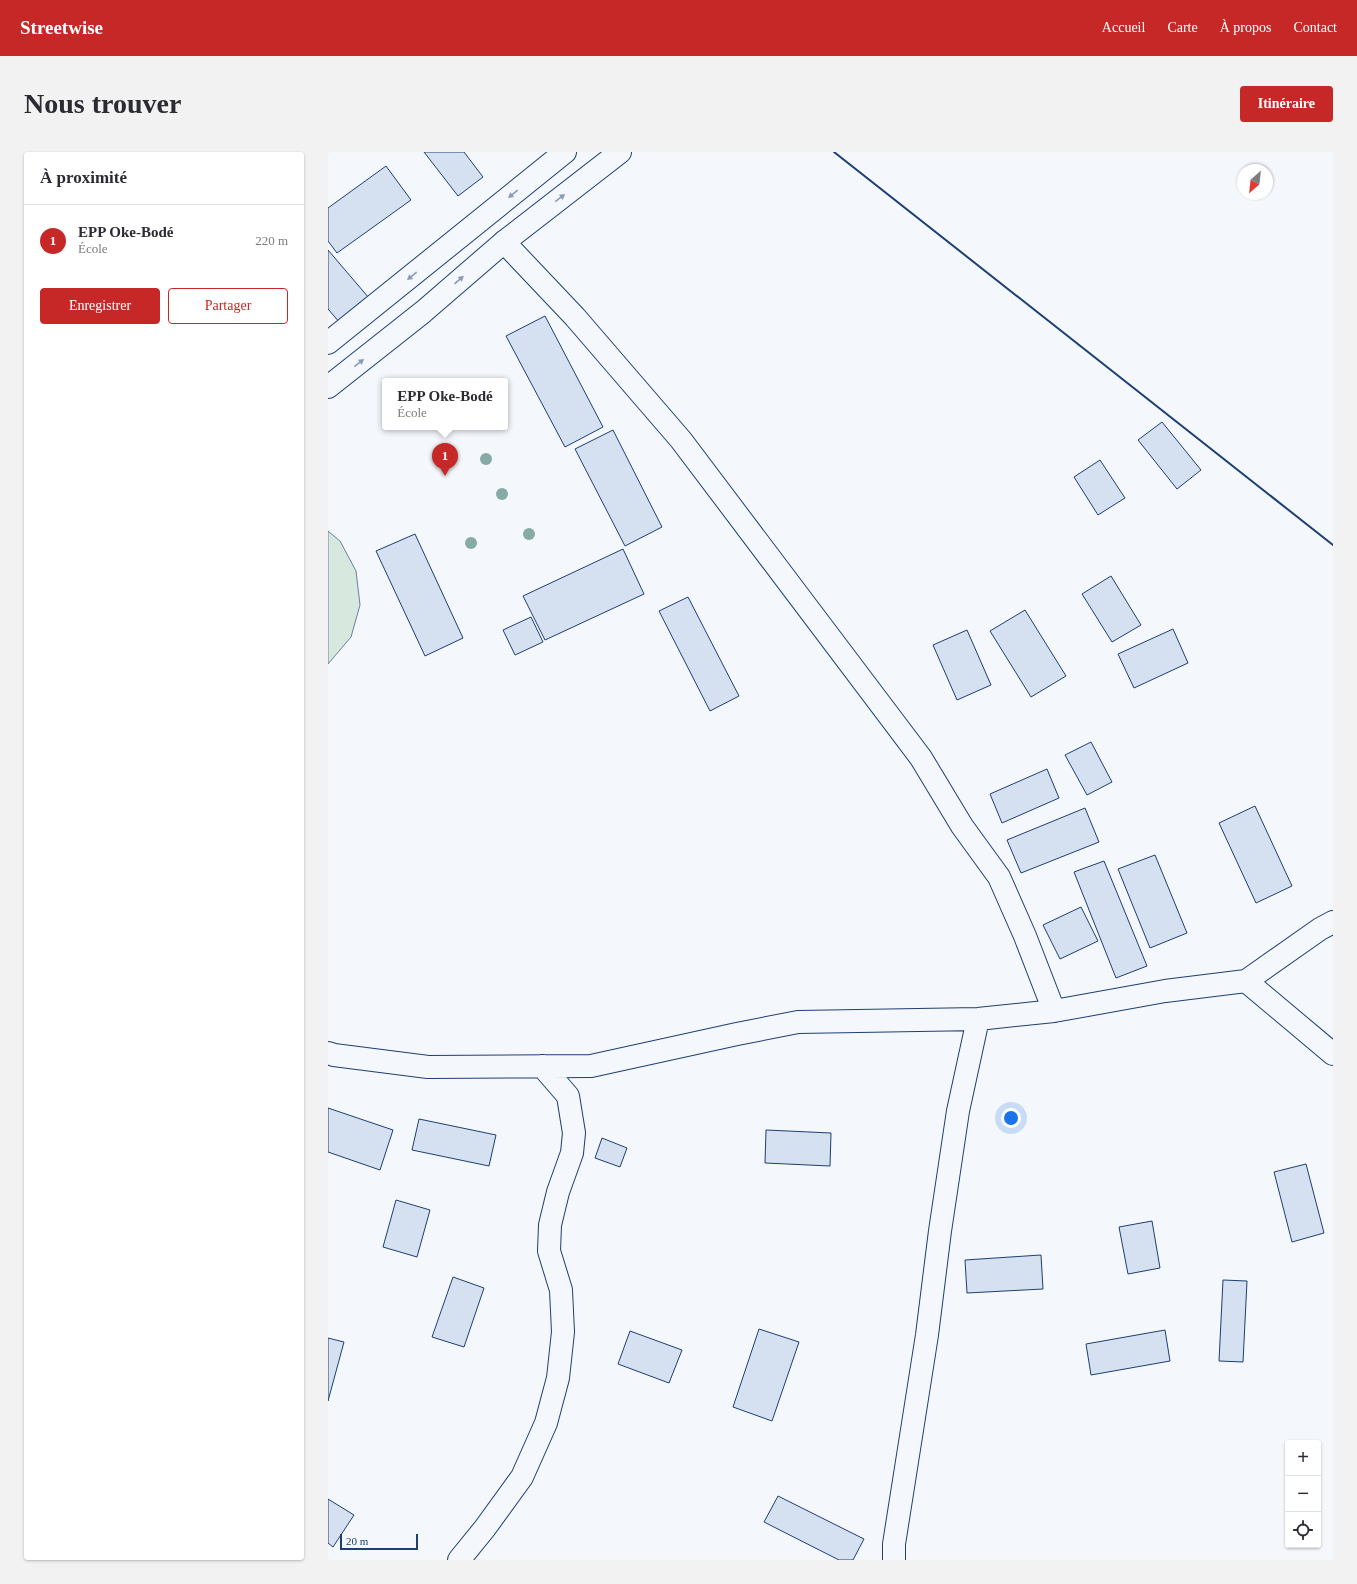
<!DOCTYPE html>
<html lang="fr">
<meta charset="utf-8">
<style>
:root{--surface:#fff;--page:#f2f2f3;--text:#2b2b33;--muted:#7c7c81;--line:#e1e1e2;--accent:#c62828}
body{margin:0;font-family:Georgia,serif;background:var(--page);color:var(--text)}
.controls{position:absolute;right:12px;bottom:12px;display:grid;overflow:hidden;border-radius:4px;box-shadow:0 1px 3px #0004}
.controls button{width:36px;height:36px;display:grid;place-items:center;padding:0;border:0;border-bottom:1px solid var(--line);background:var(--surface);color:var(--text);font:20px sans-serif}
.compass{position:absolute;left:909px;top:12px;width:36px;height:36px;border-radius:50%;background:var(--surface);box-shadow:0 1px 3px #0004;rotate:207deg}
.scale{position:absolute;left:12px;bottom:10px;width:78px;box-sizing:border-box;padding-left:4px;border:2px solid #1d3f73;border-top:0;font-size:11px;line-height:14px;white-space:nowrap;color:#1d3f73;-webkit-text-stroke:3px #f4f7fb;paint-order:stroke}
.you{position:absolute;left:683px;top:966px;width:14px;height:14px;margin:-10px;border:3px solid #fff;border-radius:50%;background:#1a73e8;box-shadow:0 0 0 6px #1a73e833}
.badge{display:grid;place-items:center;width:26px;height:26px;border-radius:50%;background:var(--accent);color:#fff;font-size:13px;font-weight:700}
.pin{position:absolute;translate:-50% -33px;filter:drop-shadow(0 1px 2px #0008)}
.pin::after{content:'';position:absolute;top:21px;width:14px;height:12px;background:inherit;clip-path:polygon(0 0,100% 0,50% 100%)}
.popup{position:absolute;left:54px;top:226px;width:126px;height:52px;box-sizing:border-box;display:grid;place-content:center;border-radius:4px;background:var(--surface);filter:drop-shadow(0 1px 3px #0005);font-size:13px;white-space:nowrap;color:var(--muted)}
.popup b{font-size:15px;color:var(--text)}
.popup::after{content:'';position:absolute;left:50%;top:100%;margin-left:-8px;border:8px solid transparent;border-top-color:var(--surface)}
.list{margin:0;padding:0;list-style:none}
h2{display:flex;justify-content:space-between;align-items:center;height:52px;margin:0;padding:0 16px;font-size:17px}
h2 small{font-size:13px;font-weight:400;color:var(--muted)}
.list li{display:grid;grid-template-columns:26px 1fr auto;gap:12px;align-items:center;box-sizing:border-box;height:72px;padding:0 16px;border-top:1px solid var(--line)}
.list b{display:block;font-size:15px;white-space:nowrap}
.list p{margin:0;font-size:13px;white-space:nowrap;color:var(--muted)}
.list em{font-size:13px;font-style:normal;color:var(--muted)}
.actions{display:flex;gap:8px;padding:12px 16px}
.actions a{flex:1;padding:9px 0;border:1px solid var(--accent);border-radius:4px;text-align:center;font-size:14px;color:var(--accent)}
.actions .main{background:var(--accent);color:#fff}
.icon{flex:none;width:22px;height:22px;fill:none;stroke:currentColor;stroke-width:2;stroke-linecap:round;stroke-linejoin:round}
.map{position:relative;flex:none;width:1005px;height:1408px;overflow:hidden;border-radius:4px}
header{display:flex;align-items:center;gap:24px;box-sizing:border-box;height:56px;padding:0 20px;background:var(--accent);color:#fff}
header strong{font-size:19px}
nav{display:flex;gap:22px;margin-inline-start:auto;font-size:14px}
.intro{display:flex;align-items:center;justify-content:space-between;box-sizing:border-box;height:96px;padding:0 24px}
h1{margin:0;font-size:28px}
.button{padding:10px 18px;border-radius:4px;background:var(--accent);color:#fff;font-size:14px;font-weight:700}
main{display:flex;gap:24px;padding:0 24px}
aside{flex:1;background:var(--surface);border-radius:4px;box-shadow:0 1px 3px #0004}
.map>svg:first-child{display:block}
.green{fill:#d7e8df;stroke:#687fa3}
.building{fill:#d5e0f0;stroke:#1d3f73}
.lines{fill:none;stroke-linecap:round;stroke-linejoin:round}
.minor-casing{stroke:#1d3f73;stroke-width:24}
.primary-casing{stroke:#1d3f73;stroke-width:24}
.minor{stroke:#f4f7fb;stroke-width:22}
.primary{stroke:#f4f7fb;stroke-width:22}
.wall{stroke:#1d3f73;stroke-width:2}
.tree{fill:#86aba6}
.oneway{fill:#889bb7}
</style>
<header>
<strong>Streetwise</strong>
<nav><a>Accueil</a><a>Carte</a><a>À propos</a><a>Contact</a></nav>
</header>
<div class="intro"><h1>Nous trouver</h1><a class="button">Itinéraire</a></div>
<main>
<aside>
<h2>À proximité<small></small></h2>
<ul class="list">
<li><span class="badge">1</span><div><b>EPP Oke-Bodé</b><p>École</p></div><em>220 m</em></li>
</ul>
<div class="actions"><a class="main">Enregistrer</a><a>Partager</a></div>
</aside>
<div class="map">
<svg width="1005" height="1408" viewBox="0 0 1005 1408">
<rect width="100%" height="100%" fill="#f4f7fb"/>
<!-- green -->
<path class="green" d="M0 379 12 389 28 419 32 453 23 485 0 512Z"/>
<!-- building -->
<path class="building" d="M96 0H136L155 25 130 44Z
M58 14 83 48 9 101 0 89V56Z
M0 98 41 146 12 171 0 157Z
M217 164 275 275 237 295 178 184Z
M834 270 873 318 849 337 810 288Z
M285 278 334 375 297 394 247 297Z
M772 308 797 346 770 363 746 325Z
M87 382 135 486 97 504 48 399Z
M295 397 316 442 217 488 195 444Z
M783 424 813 473 784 490 754 442Z
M360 445 411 544 382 559 331 459Z
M697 458 738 524 703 545 662 479Z
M203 465 215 490 187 503 175 478Z
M845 477 860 511 806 536 790 502Z
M639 478 663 533 629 548 605 493Z
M763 590 784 630 759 643 737 603Z
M719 617 731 646 674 671 662 642Z
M927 654 964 734 928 751 891 671Z
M757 656 771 690 693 721 679 688Z
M827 703 859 781 822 796 790 717Z
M776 709 819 814 788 826 746 720Z
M753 755 770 789 732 807 715 773Z
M0 956 65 978 52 1018 0 1000Z
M91 967 168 983 161 1014 84 998Z
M438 978 503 981 502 1014 437 1011Z
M274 986 299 996 292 1015 267 1006Z
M978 1012 996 1081 964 1090 946 1020Z
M68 1048 102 1058 89 1105 55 1095Z
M824 1069 832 1116 800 1122 791 1075Z
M713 1103 715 1137 639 1141 637 1108Z
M125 1125 156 1136 136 1195 104 1185Z
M895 1128 919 1129 915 1210 891 1209Z
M431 1177 471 1190 444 1269 405 1255Z
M837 1178 842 1209 763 1223 758 1192Z
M302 1179 354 1198 341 1231 290 1212Z
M0 1186 16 1190 0 1249Z
M450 1344 536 1387 525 1408H511L436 1370Z
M0 1347 26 1363 5 1395 0 1391Z"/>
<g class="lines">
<defs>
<path id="minor" d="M176 90 247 165 353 288 593 606 634 674 671 725 697 784 726 859
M918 829 1005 902
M0 901 6 903 100 915 263 914 409 882 470 870 650 867 726 859 837 839 918 829 992 777 1005 770
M131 1408 157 1376 194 1325 218 1271 230 1226 235 1180 233 1138 221 1099 222 1073 230 1040 244 1001 246 981 240 944 214 914
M566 1408V1392L599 1183 612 1079 630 959 650 867"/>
<path id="primary" d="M0 191 237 0
M0 235 95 160 176 90 292 0"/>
</defs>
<!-- minor casing -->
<use href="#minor" class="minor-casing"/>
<!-- primary casing -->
<use href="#primary" class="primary-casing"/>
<!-- minor -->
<use href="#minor" class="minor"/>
<!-- primary -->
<use href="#primary" class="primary"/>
<!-- wall -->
<path class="wall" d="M506 0 1005 393"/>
</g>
<!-- trees -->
<g class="tree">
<circle cx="158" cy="307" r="6"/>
<circle cx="174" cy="342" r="6"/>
<circle cx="201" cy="382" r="6"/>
<circle cx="143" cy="391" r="6"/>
</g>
<!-- one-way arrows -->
<defs><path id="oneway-solid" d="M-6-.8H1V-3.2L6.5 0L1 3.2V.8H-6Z"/></defs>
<g class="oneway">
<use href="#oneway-solid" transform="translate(185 42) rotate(141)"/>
<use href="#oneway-solid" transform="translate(232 46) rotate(-38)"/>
<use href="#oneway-solid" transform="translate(84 124) rotate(141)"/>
<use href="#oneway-solid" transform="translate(131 128) rotate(-41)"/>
<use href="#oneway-solid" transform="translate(31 211) rotate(-38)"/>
</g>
</svg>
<div class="controls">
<button>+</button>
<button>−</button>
<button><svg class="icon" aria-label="locate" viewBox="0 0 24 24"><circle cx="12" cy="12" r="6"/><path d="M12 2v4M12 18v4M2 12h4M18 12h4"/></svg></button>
</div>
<svg class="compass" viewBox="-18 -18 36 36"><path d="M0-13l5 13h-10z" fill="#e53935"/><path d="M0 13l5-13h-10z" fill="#7c7c81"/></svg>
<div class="scale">20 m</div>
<div class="you"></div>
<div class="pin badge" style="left:117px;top:324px">1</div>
<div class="popup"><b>EPP Oke-Bodé</b>École</div>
</div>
</main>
